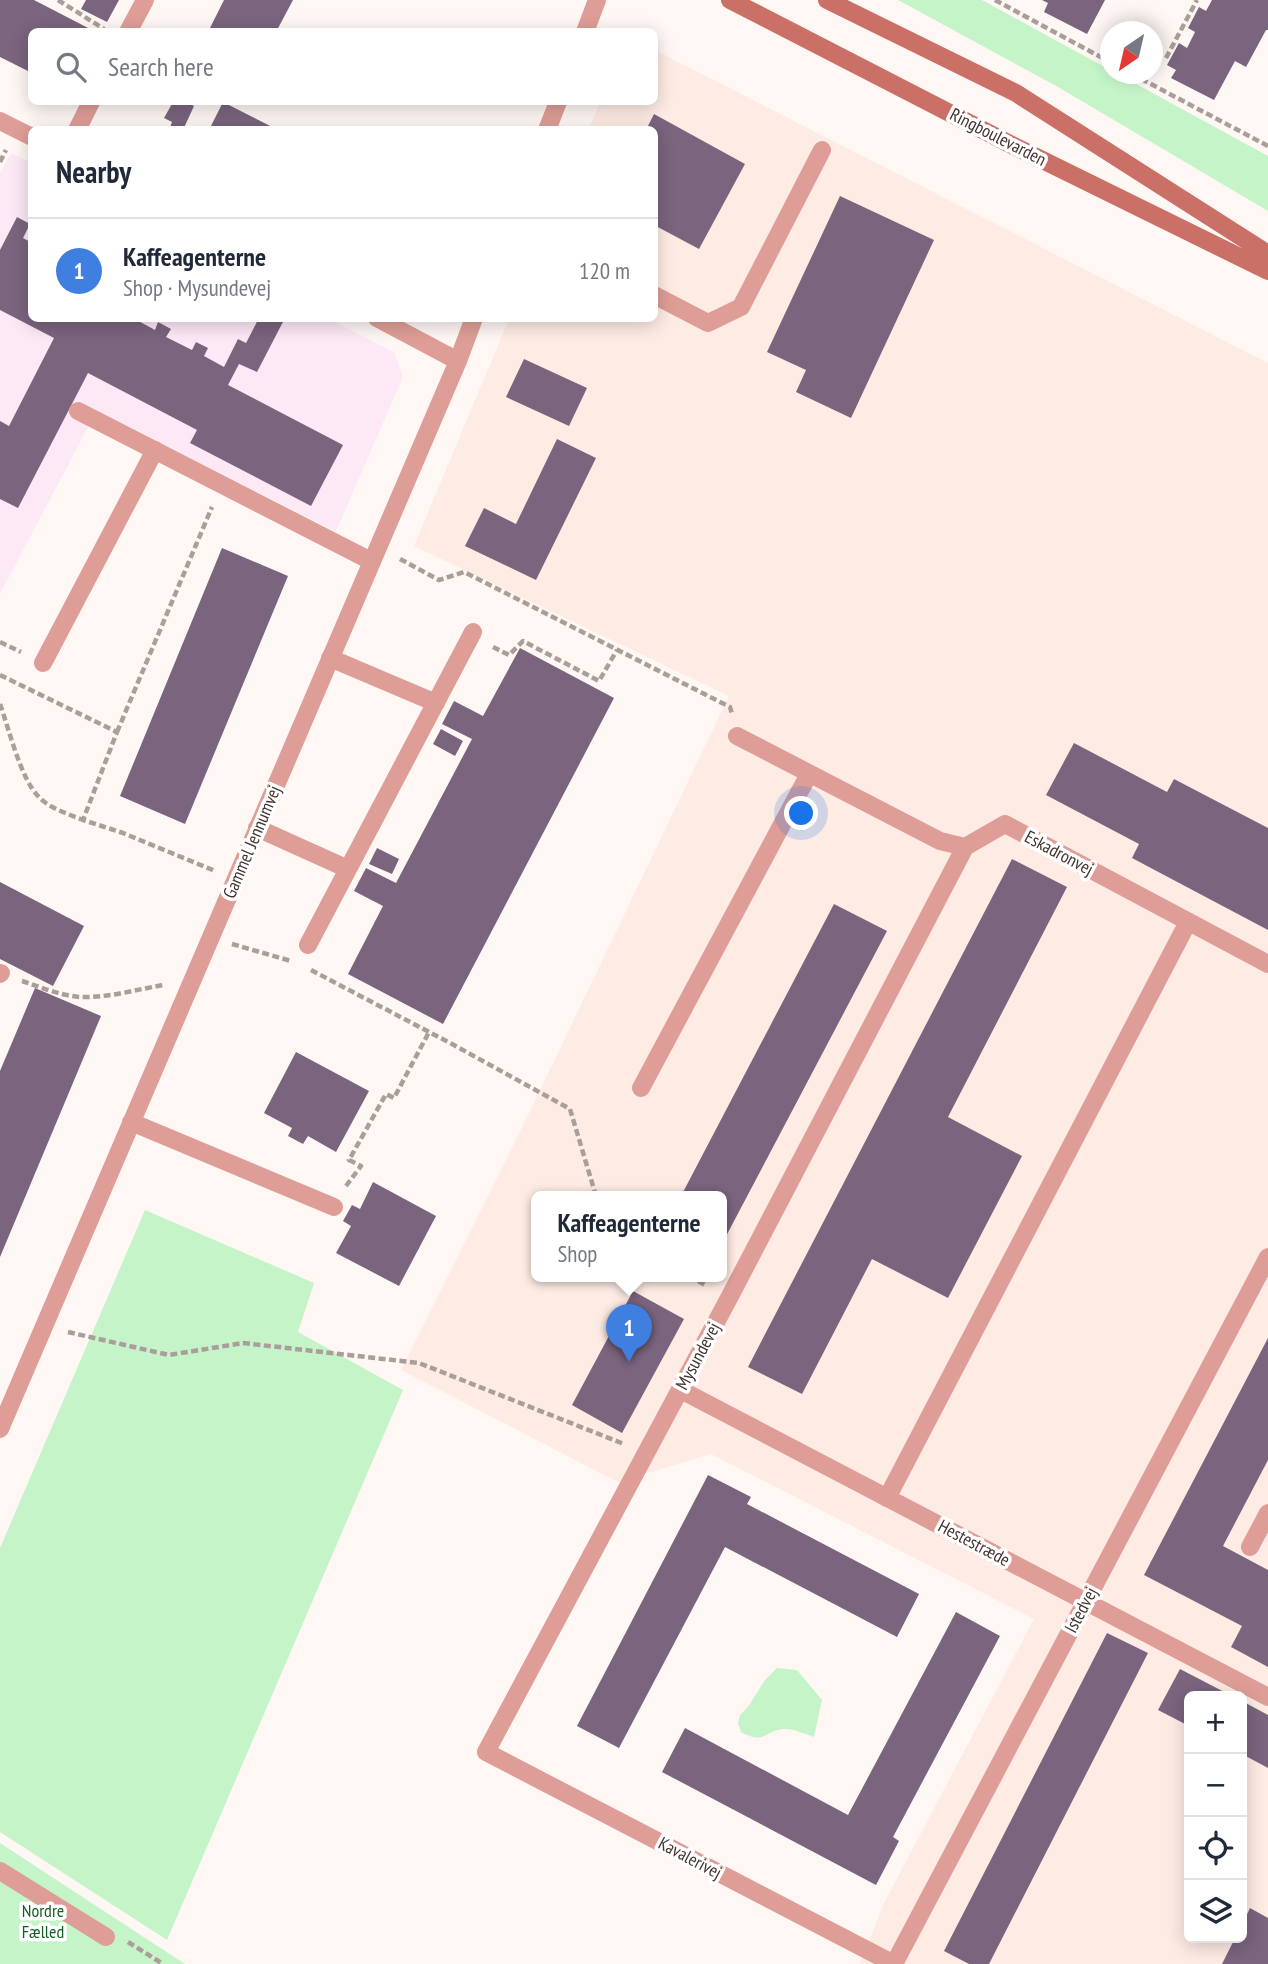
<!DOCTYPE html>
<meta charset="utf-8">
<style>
:root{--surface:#fff;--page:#f2f2f3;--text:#1f2937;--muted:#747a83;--line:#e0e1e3;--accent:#0d63b1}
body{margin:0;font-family:"PT Sans Narrow",sans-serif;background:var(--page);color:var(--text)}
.controls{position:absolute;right:21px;bottom:21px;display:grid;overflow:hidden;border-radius:10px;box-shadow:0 4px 18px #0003}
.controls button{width:63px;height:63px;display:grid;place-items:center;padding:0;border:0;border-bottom:2px solid var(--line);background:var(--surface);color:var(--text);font:35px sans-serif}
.compass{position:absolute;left:1100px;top:21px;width:63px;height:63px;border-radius:50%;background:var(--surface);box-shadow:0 4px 18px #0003;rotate:214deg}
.you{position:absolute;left:802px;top:814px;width:24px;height:24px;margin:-18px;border:5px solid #fff;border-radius:50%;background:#1a73e8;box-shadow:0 0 0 10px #1a73e833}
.badge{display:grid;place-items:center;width:46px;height:46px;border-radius:50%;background:var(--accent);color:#fff;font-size:23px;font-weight:700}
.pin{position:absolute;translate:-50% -58px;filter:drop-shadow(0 2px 4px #0008)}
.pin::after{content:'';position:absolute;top:37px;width:24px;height:21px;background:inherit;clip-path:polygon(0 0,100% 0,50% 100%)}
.popup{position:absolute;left:531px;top:1191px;width:196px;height:91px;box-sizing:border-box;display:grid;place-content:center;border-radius:10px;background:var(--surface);filter:drop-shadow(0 2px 5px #0005);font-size:23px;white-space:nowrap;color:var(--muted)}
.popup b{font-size:26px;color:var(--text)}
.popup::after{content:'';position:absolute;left:50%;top:100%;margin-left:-14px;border:14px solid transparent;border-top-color:var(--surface)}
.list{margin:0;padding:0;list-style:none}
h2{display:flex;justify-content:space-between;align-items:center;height:91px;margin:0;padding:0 28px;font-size:30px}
h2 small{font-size:23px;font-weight:400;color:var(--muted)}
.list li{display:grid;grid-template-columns:46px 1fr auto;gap:21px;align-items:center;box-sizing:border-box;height:105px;padding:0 28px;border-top:2px solid var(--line)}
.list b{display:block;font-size:26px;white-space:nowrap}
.list p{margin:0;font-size:23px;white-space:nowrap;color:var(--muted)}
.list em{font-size:23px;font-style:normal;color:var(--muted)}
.icon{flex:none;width:38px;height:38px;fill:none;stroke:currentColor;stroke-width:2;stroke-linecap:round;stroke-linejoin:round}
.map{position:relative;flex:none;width:1268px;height:1964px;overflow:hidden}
.search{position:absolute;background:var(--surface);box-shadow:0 4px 18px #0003;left:28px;top:28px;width:630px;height:77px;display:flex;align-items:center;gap:18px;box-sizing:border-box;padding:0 24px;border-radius:10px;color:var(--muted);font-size:26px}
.panel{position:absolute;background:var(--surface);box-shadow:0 4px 18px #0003;left:28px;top:126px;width:630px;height:196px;border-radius:10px}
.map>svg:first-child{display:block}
.built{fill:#feebe4;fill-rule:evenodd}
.education{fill:#fde8f6}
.green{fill:#c5f4c8}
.building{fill:#7a647e}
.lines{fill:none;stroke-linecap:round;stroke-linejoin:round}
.path{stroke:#a99e9a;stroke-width:4.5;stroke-dasharray:7 3.5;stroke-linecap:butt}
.lane{stroke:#de9e97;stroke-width:18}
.street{stroke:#de9e97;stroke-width:18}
.secondary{stroke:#cb7067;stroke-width:18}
.labels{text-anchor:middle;stroke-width:7;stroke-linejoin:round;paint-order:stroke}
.street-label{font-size:18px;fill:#43342f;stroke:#fff}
.park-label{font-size:18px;fill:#165d24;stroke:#fff}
</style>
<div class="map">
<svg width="1268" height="1964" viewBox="0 0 1268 1964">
<rect width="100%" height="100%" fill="#fff7f4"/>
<!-- built -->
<path class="built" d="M655 50 1268 363V1964H860L883 1905 1034 1619 711 1454 618 1482 401 1370 532 1107 729 696 414 546 509 319 654 318V130L589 129 600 102H654ZM536 1196H722V1276H536ZM1189 1696H1242V1938H1189Z"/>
<!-- education -->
<path class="education" d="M11 153 31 163 32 318 329 319 394 352 403 377 336 531 96 412 0 594V174Z"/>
<!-- green -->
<path class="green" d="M898 0H982L1110 70V74H1118L1268 156V211L1058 87Z
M145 1210 314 1283 298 1332 403 1390 167 1940 0 1832V1548Z
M777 1668 797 1670 822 1700 814 1737C805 1734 795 1729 785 1729 765 1729 766 1746 741 1732L738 1723 740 1715 748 1707 765 1680Z
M0 1843 185 1964H0Z"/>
<!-- building -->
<path class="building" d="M0 0H34L90 29 88 32H32V73L0 57Z
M86 0H119L107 22 81 9Z
M224 0H293L276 32H208Z
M1042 0H1105L1087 34 1044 12 1048 3Z
M1212 0H1268V30H1266L1246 67 1235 61 1214 100 1171 78 1176 70 1167 65 1179 43 1187 48 1195 32 1188 28 1199 7 1206 11Z
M173 102H186L194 106 183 130H169L172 122 164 118Z
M223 102 278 130H209Z
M654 114 745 164 699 249 654 225V130H646Z
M840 196 934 240 851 418 796 392 806 370 767 352Z
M17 217 30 224 23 238 32 243V318H133L155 330 158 322 171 329 166 337 192 350 196 342 208 348 204 356 224 367 238 339 246 343 259 318H285L257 372 239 364 228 385 343 445 311 506 190 443 197 430 88 373 18 508 0 499V421L9 426 54 338 0 310V250Z
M524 359 587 388 569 426 506 397Z
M557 439 596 458 536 580 465 546 484 508 516 524Z
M222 548 288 576 185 824 120 796Z
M520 648 614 698 443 1024 348 974 383 906 354 891 366 868 396 883 472 739 442 724 454 701 483 716Z
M441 729 463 741 455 756 433 744Z
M1074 743 1167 792 1174 779 1268 828V930L1132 858 1139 844 1046 795Z
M377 848 399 859 392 874 369 864Z
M1012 859 1067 887 948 1117 1022 1156 948 1298 872 1259 802 1394 748 1367Z
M0 882 84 926 53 986 0 959Z
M834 904 887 931 724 1240 722 1239V1196H681Z
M35 988 101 1016 0 1257V1071Z
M296 1052 369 1091 336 1152 308 1136 303 1144 288 1136 292 1128 264 1113Z
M373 1182 436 1216 399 1286 336 1253 351 1226 343 1221 352 1205 360 1209Z
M633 1291 684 1319 622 1433 572 1405Z
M1268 1338V1460L1223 1546 1268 1570V1667L1231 1647 1242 1626 1144 1575Z
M708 1475 751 1497 747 1504 919 1594 897 1637 725 1547 619 1748 577 1726Z
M956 1612 1000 1636 893 1837 899 1841 876 1885 662 1772 685 1728 848 1815Z
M1107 1633 1148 1653 989 1964H969L944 1951Z
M1180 1669 1232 1696H1189V1726L1158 1710Z
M1242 1701 1268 1715V1768L1242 1754Z
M1250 1908 1268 1918V1964H1222L1235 1938H1242V1925Z"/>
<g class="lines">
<!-- path -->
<path class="path" d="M58 0 104 29
M995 0 1110 62
M1166 58 1197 0
M1132 74 1268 146
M0 162 6 150
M400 559 439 580 464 572 730 707 732 714
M0 642 21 652
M493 647 509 655 523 641 599 681 617 650
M0 675 117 732 83 820 123 833 215 871
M0 704C9 729 21 780 39 797 50 809 69 814 83 820
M117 732 212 507
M232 944 291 961
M311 970 452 1044 570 1109 596 1196
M22 981C41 987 61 996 81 997 108 998 138 989 164 985
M346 1186 361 1166 349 1160 386 1094 394 1098 429 1032
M689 1276 707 1286
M68 1332 169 1355 243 1343 419 1363 624 1444
M128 1942 163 1964"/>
<!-- lane -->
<path class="lane" d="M654 295 708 323 741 307 822 150
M330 658 436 703
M43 663 155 450
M257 828 348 869
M308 945 473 632
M641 1088 809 774
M887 1498 1188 922
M1250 1547 1268 1513"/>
<!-- street -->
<path class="street" d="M128 32 145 0
M585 32 597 0
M0 121 32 137
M77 130 91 102
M547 130 558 102
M377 318 458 361
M78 411 371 561
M737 736 940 841 965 847 1005 824 1268 964
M0 974 1 973
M131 1122 334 1207
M681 1390 1268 1697
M0 1429 458 361 474 318
M0 1871 106 1937
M894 1964 486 1752 729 1298 965 847
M894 1964 1268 1257"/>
<!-- secondary -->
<path class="secondary" d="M730 0 1008 143 1268 271
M827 0 1016 93 1268 254"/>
</g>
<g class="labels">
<!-- street labels -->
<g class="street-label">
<text transform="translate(998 137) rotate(27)" y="6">Ringboulevarden</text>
<text transform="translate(252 842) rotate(-67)" y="6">Gammel Jennumvej</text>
<text transform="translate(1059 853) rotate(28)" y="6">Eskadronvej</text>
<text transform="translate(698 1356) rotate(-62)" y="6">Mysundevej</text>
<text transform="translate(974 1543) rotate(28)" y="6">Hestestræde</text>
<text transform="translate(1081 1610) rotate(-62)" y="6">Istedvej</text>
<text transform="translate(690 1858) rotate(28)" y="6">Kavalerivej</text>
</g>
<!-- park labels -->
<g class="park-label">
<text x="43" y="1917">Nordre<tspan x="43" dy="21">Fælled</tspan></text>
</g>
</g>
</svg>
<div class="controls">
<button>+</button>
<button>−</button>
<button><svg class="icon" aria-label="locate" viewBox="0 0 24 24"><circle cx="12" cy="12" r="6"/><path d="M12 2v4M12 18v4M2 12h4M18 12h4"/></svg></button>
<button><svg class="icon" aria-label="layers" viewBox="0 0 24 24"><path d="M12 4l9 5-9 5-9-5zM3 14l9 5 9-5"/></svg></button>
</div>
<svg class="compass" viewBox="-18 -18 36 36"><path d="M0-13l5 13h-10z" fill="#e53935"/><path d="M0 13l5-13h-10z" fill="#747a83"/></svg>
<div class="you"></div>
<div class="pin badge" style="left:629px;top:1362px;background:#3f7fe0">1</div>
<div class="popup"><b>Kaffeagenterne</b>Shop</div>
<div class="search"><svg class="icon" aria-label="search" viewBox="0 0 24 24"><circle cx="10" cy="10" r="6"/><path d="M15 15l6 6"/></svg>Search here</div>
<section class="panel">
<h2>Nearby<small></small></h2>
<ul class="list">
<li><span class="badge" style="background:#3f7fe0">1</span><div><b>Kaffeagenterne</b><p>Shop · Mysundevej</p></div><em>120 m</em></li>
</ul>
</section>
</div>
